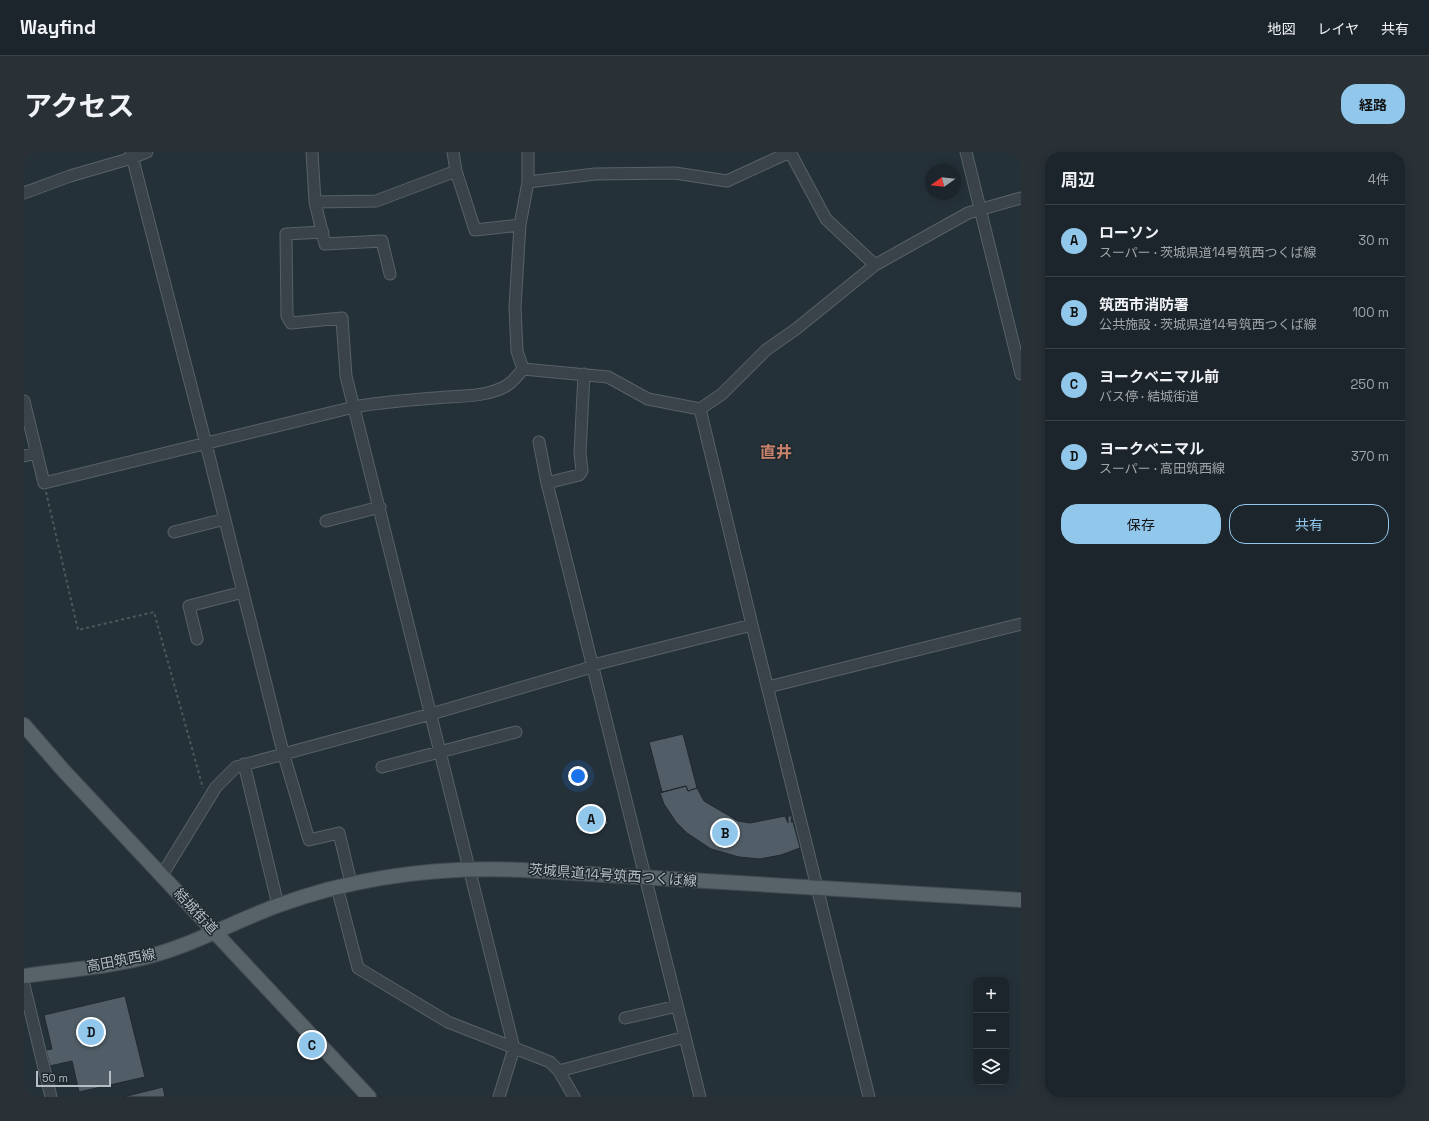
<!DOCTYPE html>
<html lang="ja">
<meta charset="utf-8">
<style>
:root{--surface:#1c252b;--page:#293137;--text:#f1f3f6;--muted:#a0a5a9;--line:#3a4247;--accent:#92c7ec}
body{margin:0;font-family:"Space Grotesk","Noto Sans JP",sans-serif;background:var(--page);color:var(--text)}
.controls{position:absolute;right:12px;bottom:12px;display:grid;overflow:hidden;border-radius:8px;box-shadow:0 2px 10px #0003}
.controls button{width:36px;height:36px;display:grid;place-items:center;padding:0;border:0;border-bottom:1px solid var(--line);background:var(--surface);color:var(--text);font:20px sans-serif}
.compass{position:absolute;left:901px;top:12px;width:36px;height:36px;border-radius:50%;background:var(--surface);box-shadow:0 2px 10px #0003;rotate:255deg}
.scale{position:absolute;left:12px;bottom:10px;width:75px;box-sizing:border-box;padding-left:4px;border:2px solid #b4bec5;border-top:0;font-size:11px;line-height:14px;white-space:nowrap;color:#b4bec5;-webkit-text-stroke:3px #1e282e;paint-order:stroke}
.you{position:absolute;left:554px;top:624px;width:14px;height:14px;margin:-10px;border:3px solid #fff;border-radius:50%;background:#1a73e8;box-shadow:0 0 0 6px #1a73e833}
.badge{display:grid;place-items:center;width:26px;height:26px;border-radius:50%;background:var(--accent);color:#111;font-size:13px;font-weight:700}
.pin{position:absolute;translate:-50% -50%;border:2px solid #fff;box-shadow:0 1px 4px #0006}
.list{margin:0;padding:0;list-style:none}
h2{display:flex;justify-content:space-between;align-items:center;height:52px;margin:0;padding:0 16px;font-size:17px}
h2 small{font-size:13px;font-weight:400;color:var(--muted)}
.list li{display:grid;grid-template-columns:26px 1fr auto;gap:12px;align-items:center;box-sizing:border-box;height:72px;padding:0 16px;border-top:1px solid var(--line)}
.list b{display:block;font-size:15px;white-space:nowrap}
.list p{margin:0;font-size:13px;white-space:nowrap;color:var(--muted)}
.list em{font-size:13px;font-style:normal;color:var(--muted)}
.actions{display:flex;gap:8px;padding:12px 16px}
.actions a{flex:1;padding:9px 0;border:1px solid var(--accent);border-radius:16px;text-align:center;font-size:14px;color:var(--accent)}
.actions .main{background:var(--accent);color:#111}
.icon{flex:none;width:22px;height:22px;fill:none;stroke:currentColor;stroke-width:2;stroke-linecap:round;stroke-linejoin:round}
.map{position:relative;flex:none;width:997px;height:945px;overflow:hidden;border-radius:16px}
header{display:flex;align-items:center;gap:24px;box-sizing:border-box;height:56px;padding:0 20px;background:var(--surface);border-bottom:1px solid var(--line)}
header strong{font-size:19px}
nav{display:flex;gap:22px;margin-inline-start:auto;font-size:14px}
.intro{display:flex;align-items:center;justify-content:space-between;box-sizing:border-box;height:96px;padding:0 24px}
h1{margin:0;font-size:28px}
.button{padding:10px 18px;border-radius:16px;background:var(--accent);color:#111;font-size:14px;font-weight:700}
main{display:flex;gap:24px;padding:0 24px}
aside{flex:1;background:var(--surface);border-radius:16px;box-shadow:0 2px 10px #0003}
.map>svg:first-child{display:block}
.building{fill:#515e67;stroke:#202a30}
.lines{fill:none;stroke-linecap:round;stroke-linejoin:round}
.minor-casing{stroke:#576167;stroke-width:13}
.major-casing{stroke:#424c52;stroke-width:16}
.path{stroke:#495b59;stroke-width:2;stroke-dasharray:3 3;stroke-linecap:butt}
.minor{stroke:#394349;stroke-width:11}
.major{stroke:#576269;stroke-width:14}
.labels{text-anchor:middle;stroke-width:3;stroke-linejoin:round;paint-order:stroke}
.street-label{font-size:14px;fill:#b4bec5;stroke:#1e282e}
.quarter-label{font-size:16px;font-weight:bold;fill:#c8826c;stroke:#1e282e}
</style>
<header>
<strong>Wayfind</strong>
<nav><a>地図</a><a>レイヤ</a><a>共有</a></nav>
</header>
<div class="intro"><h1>アクセス</h1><a class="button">経路</a></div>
<main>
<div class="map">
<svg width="997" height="945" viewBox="0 0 997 945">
<rect width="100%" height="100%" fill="#253139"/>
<!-- building -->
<path class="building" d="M659 582 673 636 664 639 662 634 638 640 625 590Z
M662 634 664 639 673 636 680 649 714 669 726 671 761 664 764 671V664H768L767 670H769L776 696 757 703 736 707 715 705 687 697 663 681 652 670 640 652 636 641Z
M579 655 584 672 555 680 551 663Z
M101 844 121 925 55 940 48 909 26 914 22 898 28 897 20 863Z
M139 935 141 945H99Z"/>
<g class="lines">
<defs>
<path id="minor" d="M107 0 182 292 259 600 285 688 315 681 327 731
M288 0 291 50 301 92 358 89 366 122
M429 0 432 19 451 78 496 73
M766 0 802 67 851 113
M942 0 997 222
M504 30 571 22 651 21 703 29 766 0
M0 41 46 24 108 6 123 0
M291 50 352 49 432 19
M299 80 262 82 263 164 267 171 318 166 322 224 490 896 475 945
M499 217 584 225 624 247 676 257 698 242 742 198 772 177 851 113 944 61 997 46
M499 217 493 199 491 155 496 73 504 30V0
M0 249 20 331 330 255C361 249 391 248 422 245 442 244 464 244 482 234 489 230 494 223 499 217
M676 257 728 473 845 945
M515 290 523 331 676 945
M0 304 13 301
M523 331 555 323 558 319 556 301 560 222
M302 369 356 355
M150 380 201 367
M173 487 165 454 219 440
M744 535 997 472
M220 612 254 753
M358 615 492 580
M138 723 192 635 212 615 407 562 561 517 569 513 728 473
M313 735 334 816 424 870 526 910 535 919 550 945
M0 833 27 945
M601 866 653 854
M535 919 661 885"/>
<path id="major" d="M0 573 39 618 345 945
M0 824C42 818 85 815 126 804 171 792 211 769 255 753 334 724 415 714 499 718L997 748"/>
</defs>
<!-- minor casing -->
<use href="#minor" class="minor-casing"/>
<!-- major casing -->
<use href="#major" class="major-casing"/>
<!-- path -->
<path class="path" d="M22 340 54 478 130 460 179 636"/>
<!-- minor -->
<use href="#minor" class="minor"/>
<!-- major -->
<use href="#major" class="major"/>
</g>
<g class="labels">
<!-- street labels -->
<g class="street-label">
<text transform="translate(589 723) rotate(4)" y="5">茨城県道14号筑西つくば線</text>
<text transform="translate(172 759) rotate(47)" y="5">結城街道</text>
<text transform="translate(97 808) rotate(-11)" y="5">高田筑西線</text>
</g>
<!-- quarter labels -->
<g class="quarter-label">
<text x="752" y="306">直井</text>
</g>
</g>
</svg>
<div class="controls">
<button>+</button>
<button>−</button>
<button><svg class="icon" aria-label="layers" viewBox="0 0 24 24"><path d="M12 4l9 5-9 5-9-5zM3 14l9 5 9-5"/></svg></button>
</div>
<svg class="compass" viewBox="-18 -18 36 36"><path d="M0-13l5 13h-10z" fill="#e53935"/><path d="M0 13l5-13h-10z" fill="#a0a5a9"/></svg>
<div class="scale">50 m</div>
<div class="you"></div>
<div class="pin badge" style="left:567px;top:667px">A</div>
<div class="pin badge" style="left:701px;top:681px">B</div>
<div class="pin badge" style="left:288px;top:893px">C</div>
<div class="pin badge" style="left:67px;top:880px">D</div>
</div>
<aside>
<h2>周辺<small>4件</small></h2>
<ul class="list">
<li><span class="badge">A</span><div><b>ローソン</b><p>スーパー · 茨城県道14号筑西つくば線</p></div><em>30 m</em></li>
<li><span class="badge">B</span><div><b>筑西市消防署</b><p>公共施設 · 茨城県道14号筑西つくば線</p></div><em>100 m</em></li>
<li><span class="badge">C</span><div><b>ヨークベニマル前</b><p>バス停 · 結城街道</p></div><em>250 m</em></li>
<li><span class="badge">D</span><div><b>ヨークベニマル</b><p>スーパー · 高田筑西線</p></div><em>370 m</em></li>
</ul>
<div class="actions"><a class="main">保存</a><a>共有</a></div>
</aside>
</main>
